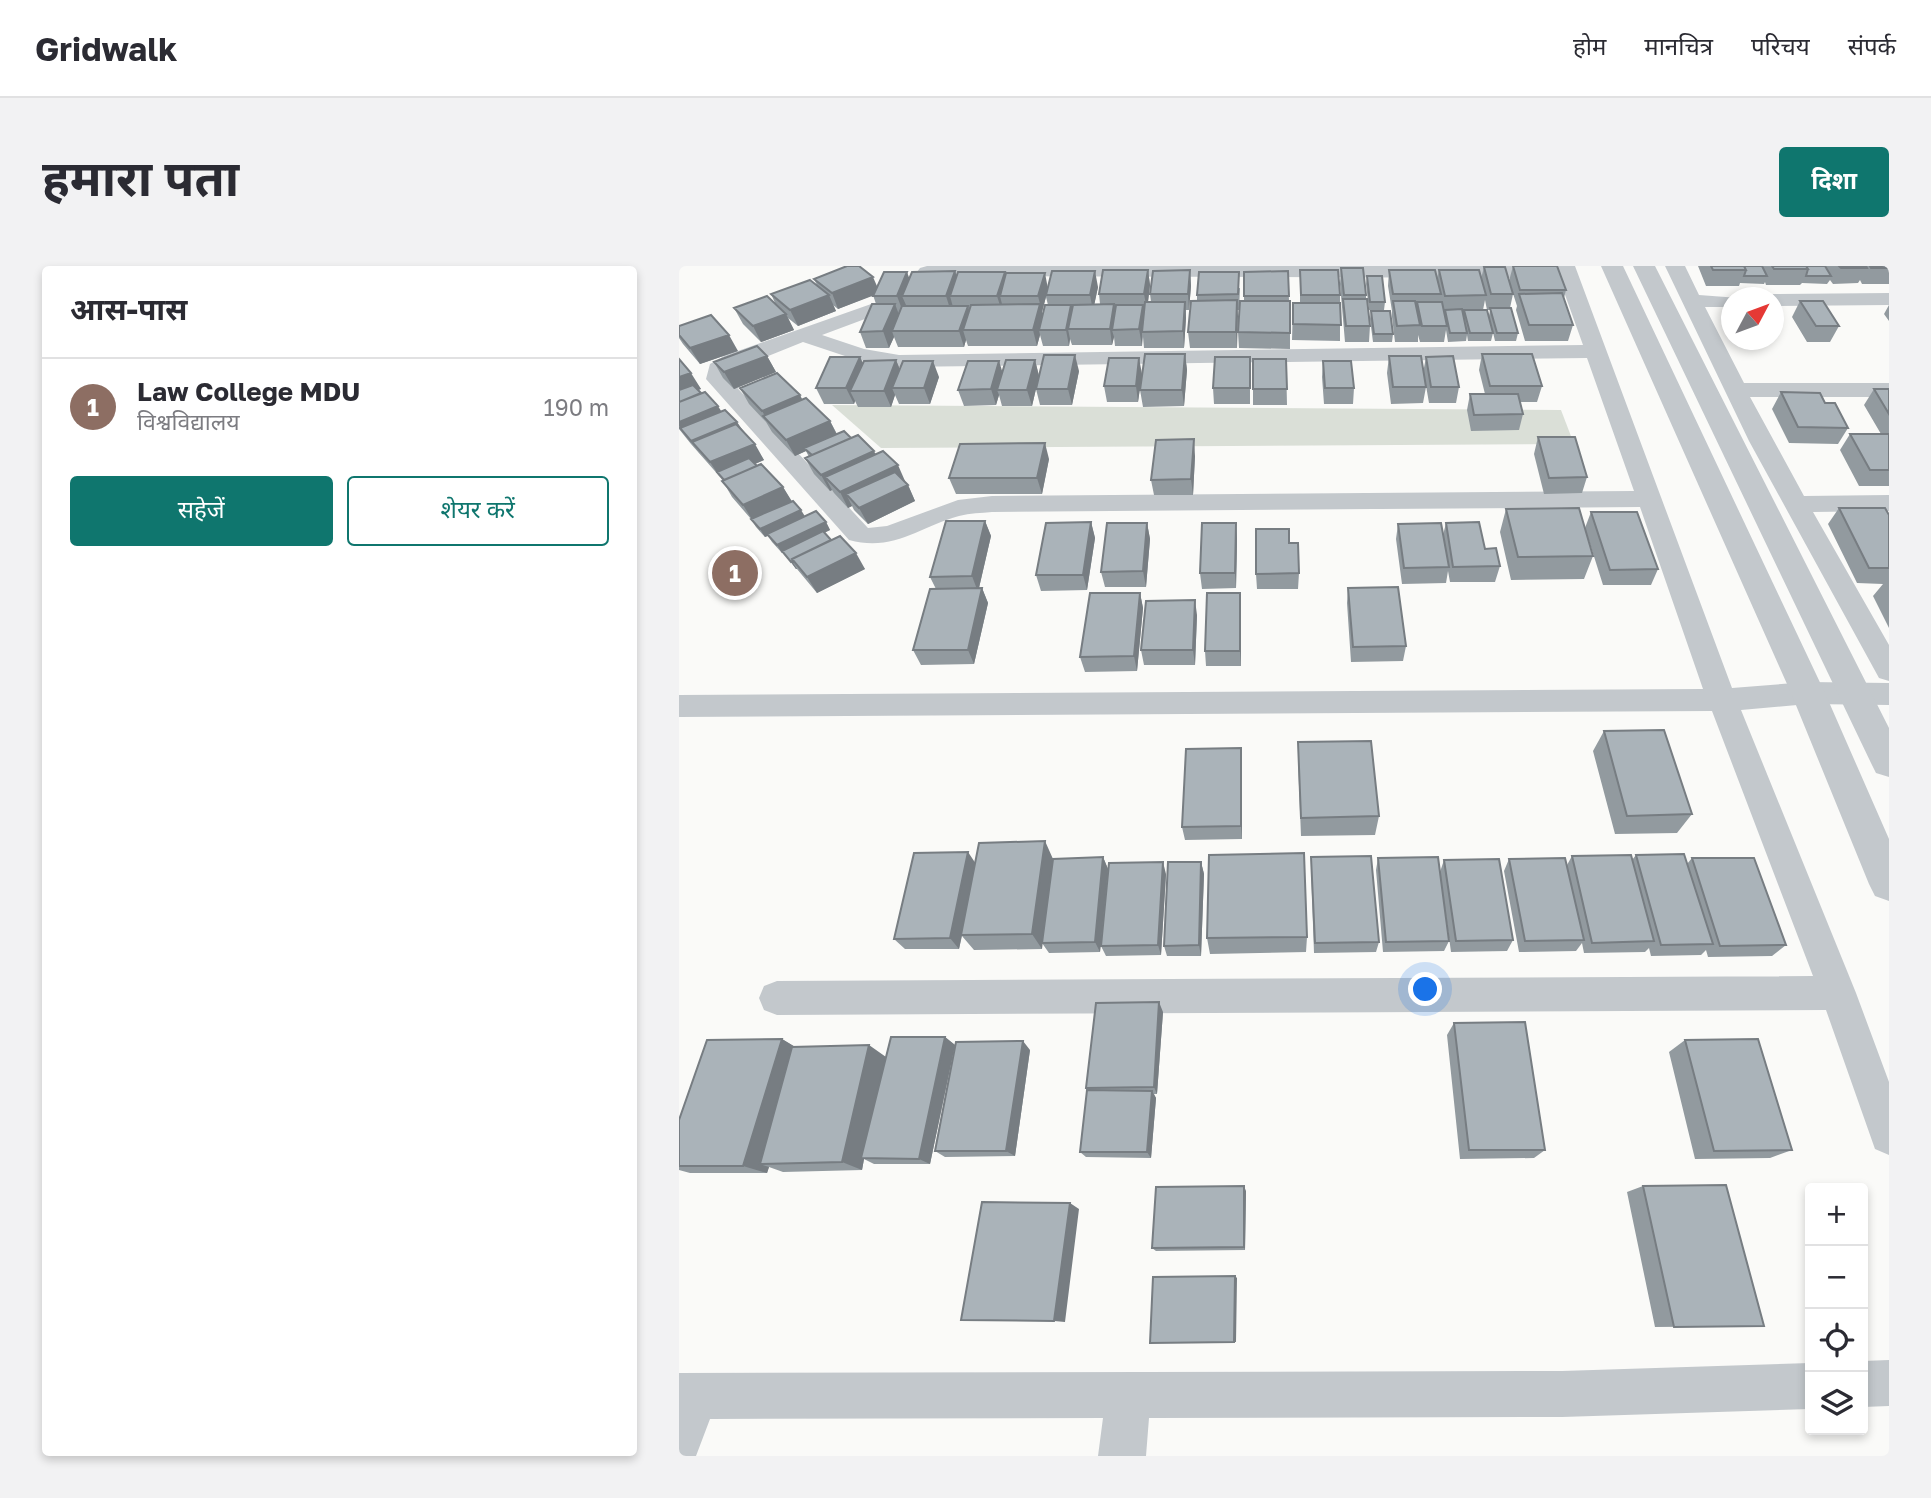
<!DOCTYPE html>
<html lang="hi">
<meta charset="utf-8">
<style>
:root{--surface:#fff;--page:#f2f2f3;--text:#2b2b33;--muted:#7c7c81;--line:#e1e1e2;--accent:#0f766e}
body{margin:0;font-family:"Golos Text","Noto Sans Devanagari",sans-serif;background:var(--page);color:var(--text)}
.controls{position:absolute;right:21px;bottom:21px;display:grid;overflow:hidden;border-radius:7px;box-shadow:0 4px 10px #0003}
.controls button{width:63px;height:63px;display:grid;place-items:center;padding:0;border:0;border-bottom:2px solid var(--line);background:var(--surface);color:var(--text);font:35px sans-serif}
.compass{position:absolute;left:1042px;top:21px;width:63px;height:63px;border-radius:50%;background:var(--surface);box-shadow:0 4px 10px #0003;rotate:49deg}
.you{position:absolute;left:747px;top:724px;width:24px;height:24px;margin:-18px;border:5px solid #fff;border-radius:50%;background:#1a73e8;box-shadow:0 0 0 10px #1a73e833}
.badge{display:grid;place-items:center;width:46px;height:46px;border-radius:50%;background:var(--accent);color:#fff;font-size:23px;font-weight:700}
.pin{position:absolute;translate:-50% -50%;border:4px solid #fff;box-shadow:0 2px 7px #0006}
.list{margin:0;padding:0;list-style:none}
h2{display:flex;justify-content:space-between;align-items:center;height:91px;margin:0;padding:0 28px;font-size:30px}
h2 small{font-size:23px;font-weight:400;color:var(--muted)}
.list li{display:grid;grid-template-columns:46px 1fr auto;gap:21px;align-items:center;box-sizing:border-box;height:98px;padding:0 28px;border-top:2px solid var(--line)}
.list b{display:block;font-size:26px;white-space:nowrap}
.list p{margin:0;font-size:23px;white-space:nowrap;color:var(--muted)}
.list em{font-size:23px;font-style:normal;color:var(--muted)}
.actions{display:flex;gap:14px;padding:21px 28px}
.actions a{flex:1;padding:16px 0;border:2px solid var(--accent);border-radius:7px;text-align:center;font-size:24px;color:var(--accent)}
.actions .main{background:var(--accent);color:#fff}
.icon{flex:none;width:38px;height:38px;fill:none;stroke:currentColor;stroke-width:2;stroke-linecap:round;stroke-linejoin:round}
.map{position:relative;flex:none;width:1210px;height:1190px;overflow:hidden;border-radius:7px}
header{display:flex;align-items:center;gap:42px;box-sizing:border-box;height:98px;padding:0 35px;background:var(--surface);border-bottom:2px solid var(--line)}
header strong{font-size:33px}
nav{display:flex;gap:38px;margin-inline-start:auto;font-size:24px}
.intro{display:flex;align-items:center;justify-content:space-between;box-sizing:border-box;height:168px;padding:0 42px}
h1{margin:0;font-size:49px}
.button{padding:18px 32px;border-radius:7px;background:var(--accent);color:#fff;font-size:24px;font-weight:700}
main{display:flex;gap:42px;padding:0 42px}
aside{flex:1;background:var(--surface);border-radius:7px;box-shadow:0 4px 10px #0003}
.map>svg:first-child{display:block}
.green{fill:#dadfd7}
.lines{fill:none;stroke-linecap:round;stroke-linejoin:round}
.minor{fill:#c3c8cc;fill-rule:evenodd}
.tertiary{fill:#c3c8cc;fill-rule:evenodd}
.wall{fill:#929a9f;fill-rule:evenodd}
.shaded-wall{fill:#777d82}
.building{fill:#aab3b9;stroke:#777d82;stroke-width:2}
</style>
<header>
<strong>Gridwalk</strong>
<nav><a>होम</a><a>मानचित्र</a><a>परिचय</a><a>संपर्क</a></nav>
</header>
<div class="intro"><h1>हमारा पता</h1><a class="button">दिशा</a></div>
<main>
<aside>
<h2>आस-पास<small></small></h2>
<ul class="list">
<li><span class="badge" style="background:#8d6e63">1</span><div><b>Law College MDU</b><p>विश्वविद्यालय</p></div><em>190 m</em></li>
</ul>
<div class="actions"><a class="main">सहेजें</a><a>शेयर करें</a></div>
</aside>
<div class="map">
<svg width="1210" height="1190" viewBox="0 0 1210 1190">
<rect width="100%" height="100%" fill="#fafaf8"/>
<!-- green -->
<path class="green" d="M153 139 882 144 895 178 202 182Z"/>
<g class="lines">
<!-- minor -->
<path class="minor" d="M248 0H896L1053 422 1129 416 1210 417V439L1129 438 1062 444 1177 727 1210 816V889L1196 883 1147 744 98 749 85 744 80 732 85 720 98 715 1134 710 1033 445 0 451V429L1024 423 961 241 313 246C302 247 291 247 280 250 240 261 215 286 170 274L27 113 31 98 45 90 195 37 202 39 205 43 202 47 143 69 185 83 220 89 904 79 880 12 241 10 238 6 241 2ZM124 76 175 93 220 101 908 92 955 225 313 230 279 234 208 260 189 262 49 112 50 106Z
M986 0H1006L1020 29 1060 32H1052V41H1026L1065 117H1210V131H1071L1125 230 1210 229V245L1134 246 1210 379V415L1200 412 1070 175Z
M1210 27V39L1094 40V32H1086L1094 28Z
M1210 1094V1140L1184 1141V1095Z
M1131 1097V1143L883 1151 470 1152 467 1190H419L424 1152 31 1153 17 1190H0V1107L883 1105Z"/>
<!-- tertiary -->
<path class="tertiary" d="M922 0H944L1146 427 1210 573V635L1196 630 1190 618 1112 427Z
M954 0H976L1210 462V511L1197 507 1192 497Z"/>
</g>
<!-- wall -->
<path class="wall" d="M834 0 887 24 885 32 894 59 889 75H846L837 44 838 40 830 15Z
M1019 0H1210V18H1183L1181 14 1179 17 1154 18 1151 14 1148 18 1123 17 1121 19H1087L1086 16 1085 18 1061 17 1060 20H1027Z
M805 1 834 28 831 42 839 67 837 75H816L813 62 814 67 812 75H789L788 69 787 75 769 76 767 64 765 76H741L739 69V76H716L713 51V45L709 20 710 4 758 13 760 4 802 13ZM806 34 808 44H811L810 50 804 44Z
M662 2 687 29V33L691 60 690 76H666L661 18Z
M469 4 471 19 469 36H472L471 28 511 4 512 20 510 44H507V52L505 82H465L464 71 463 80H436L435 71 433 79H393L391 73 390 80H364L361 69 358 80H289L287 74 285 81H219L215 71 210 82H187L181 66 197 38 194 29 159 43 154 39 157 45 119 60 109 52 115 64 82 76 64 58 55 42 97 39 92 28 138 19 135 13 198 21 231 12 276 5 278 10 326 6 327 10 369 21H419L415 39 421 38 420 28ZM367 31 369 39 363 49V46Z
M621 4 661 29V75L613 74 614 37H621Z
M609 5 610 35H611V83L560 82 559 66 565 35V6Z
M688 10 706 36 705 44H690L687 18Z
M561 22 560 44H558V82H511L509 66 518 35V29Z
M1121 35 1160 60 1151 76H1128L1113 51Z
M1210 39V55L1205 48Z
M692 45 714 68 713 76H694L691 53Z
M0 60 59 85 21 98 4 78 0 72Z
M506 88 508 104 505 140 464 141 461 124Z
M803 88 863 120 858 136H841L844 148 840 164 792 165 788 144 791 128H806L800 104Z
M88 90 97 106 55 123 44 112 35 96Z
M710 90 744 107 747 91 780 121 777 137H750L745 108 747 121 744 137 712 138 708 107Z
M181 91 184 97 217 94 221 104 260 111 251 138H220L216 129 212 141H179L176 135 175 138H145L137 122Z
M571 91V138H535L534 122Z
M0 93 22 123 19 124 42 146 58 156 85 194 76 198 104 221 112 235 126 251 147 256 151 264 145 267 152 274 186 303 138 327 118 303H117L104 286 103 287 93 276 89 270 86 271 77 261 72 253 53 231 42 212 12 178 0 163Z
M607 93 608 139H574V123Z
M356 94 360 110 353 140H323L320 129 317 139 285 140 279 124Z
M644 95 675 122 674 138H645L643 111Z
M400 105 393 139H361L357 123Z
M463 108 459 136H428L425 120Z
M61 122 121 129 123 134 151 155 158 168 172 172 197 188 229 219 236 235 189 258 175 244 173 240 169 242 155 227 153 224 151 225 135 208 126 192 130 191 127 185 116 190 93 166 87 156 70 138Z
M1195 123H1210V220H1180L1161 184 1171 168H1202L1185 139Z
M1102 126 1169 162 1159 178 1110 177 1093 143Z
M859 171 908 211 903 227 865 228 855 188Z
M516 190 514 229H475L472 214Z
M370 193 363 228H277L270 212Z
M1160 242 1210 249V362L1194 330 1204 318 1178 317 1149 258Z
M827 243 914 290 905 313 832 314 821 266Z
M912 246 979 303 972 319H924L906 262Z
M306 255 312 270 300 322H303L309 337 295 398 242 399 234 384 257 323 251 311Z
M412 256 416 272 408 324 362 325 357 309Z
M468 257 471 273 467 321H426L422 306Z
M557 257 558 273 557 322 523 323 521 307Z
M767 257 806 283 821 300 816 316H771L769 305 767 317 723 318 717 273 719 258 764 269Z
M610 277 620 307 619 323H578L577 308Z
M669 322 727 380 724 395 672 396 668 337Z
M461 327 464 342 458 405 406 406 401 391Z
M562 342V400H527L526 385Z
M518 349 516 399H465L462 384Z
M925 465 1013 548 998 567 936 568 914 485Z
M619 476 700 550 696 569 622 570 619 496Z
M563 495V573L506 574 503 561Z
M957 589 1008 598 1013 592 1107 679 1093 690 1029 691 1027 684 1022 689 972 690 970 682 966 686 905 687 903 677 897 685 840 686 825 605 830 593 888 599 893 590 953 594Z
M424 591 429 603 421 686 370 687 363 677V683L295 684 283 670 280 683H226L215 673 296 597Z
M632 591 700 676 697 686 635 687 632 603Z
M699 592 770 675 765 685 704 686 697 604Z
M765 594 834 674 828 685 772 686 761 606Z
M522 596 525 608 522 690H488L485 680Z
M487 608 482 689 427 690 422 680Z
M628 671 627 686 531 688 528 672Z
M484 746 478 828H475L477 832 472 892 407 891 401 886 410 824 407 822Z
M775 757 866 884 855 892 781 893 768 769Z
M266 771 276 779 251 898H195L185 893 183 904 104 906 90 901 88 907H11L0 904V854L103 773 116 781 207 791Z
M1006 774 1113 884 1091 892 1016 893 990 786Z
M351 784 336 890 266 891 256 885Z
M964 920 1085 1060 976 1061 948 926Z
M567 925 566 984 477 985 473 982Z"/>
<!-- shaded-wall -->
<path class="shaded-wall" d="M469 4 471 19 468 44 465 28Z
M511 4 512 20 510 44 509 28Z
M276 5 281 21 271 30 274 41 272 46 267 30Z
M416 5 419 21 414 45 411 29Z
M228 6 234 22 223 30 227 39 224 46 218 30Z
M326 6 330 22 321 30 324 42 323 46 318 30Z
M366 7 369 23 363 46 359 30Z
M194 11 201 27 159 43 153 27Z
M150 29 157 45 119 60 111 44Z
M558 34 559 50 558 82 557 66Z
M506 36 507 52 505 82 504 65Z
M216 38 222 54 213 65 215 71 210 82 204 65Z
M361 38 365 54 360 64 361 69 358 80 354 64Z
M435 38 438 54 433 64 435 71 433 79 431 63Z
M392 39 395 55 389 63 391 73 390 80 387 64Z
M464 39 466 55 463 66V80L460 63Z
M289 40 293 56 284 64 287 74 285 81 280 65Z
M107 48 115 64 82 76 74 60Z
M50 69 59 85 21 98 11 82Z
M506 88 508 104 505 140 503 124Z
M396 89 400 105 393 139 389 123Z
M88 90 97 106 55 123 45 106Z
M181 91 188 107 171 125 176 135 175 138 167 122Z
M460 92 463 108 459 136 457 120Z
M217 94 224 111 213 122 216 129 212 141 205 125Z
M356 94 360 110 353 140 348 124Z
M254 95 260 111 251 138 245 122Z
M320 95 325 111 318 124 320 129 317 139 312 123Z
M0 101 12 107 22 123 0 131Z
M121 129 129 145 89 155 83 145Z
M39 140 49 156 4 166 0 160V156Z
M151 155 159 171 125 182 127 185 116 190 107 174Z
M58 156 67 172 13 176 23 191 12 175Z
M515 173 516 190 514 229 512 213Z
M366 177 370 193 363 228 358 212Z
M76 178 85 194 43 212 38 206 42 213 31 196Z
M195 185 203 201 146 211 153 224 151 225 142 209Z
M219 199 226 215 167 228 173 240 169 242 161 226Z
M229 219 236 235 189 258 180 242Z
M104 221 114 237 74 255 64 239Z
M122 244 127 252 86 271 81 263Z
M306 255 312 270 299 326 293 310Z
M147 256 151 264 103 287 98 279Z
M412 256 416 272 408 324 404 309Z
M468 257 471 273 467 321 464 305Z
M557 257 558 273 557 322 556 307Z
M177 287 186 303 138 327 128 311Z
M113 295 118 303H117L112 296Z
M303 322 309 337 295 398 289 384Z
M461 327 464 342 458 405 455 390Z
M561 327 562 342V400L561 385Z
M516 334 518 349 516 399 514 384Z
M562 482 563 495V573L562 560Z
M366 575 374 593 363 683 353 668Z
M289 586 297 598 280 683 271 672Z
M424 591 429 603 421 686 416 676Z
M484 596 487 608 482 689 479 679Z
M522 596 525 608 522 690 520 679Z
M480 736 484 746 478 828 475 821Z
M266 771 276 779 251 898 240 893Z
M103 773 123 785 81 898 90 901 88 907 64 900Z
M344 775 351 784 336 890 327 885Z
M190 779 207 791 182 892 185 893 183 904 163 896Z
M473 825 477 832 472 892 468 886Z
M565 920 567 925 566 984 565 981Z
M391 937 400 943 386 1056 375 1055Z
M556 1010 558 1012 557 1076H555Z"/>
<!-- building -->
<path class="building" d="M168 0H180L194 11 153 27 135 13Z
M834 0H878L887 24H841Z
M1032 0H1065L1067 4H1034Z
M1065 0H1083L1088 10H1065L1067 4Z
M1093 0H1127L1129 3H1095Z
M1127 0H1146L1152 10H1127L1129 3Z
M1160 0H1187L1188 2H1162Z
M1191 0H1210V2H1192Z
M805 1H826L834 28H812Z
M662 2H684L687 29H665Z
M424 4H469L465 28H420Z
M511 4 509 28H471L474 5Z
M621 4H659L661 29H622Z
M710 4H756L762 28H714Z
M760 4H800L807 29 766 30Z
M276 5 267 30H223L233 6Z
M373 5H416L411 29H367Z
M609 5 610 30H565V6Z
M205 6H228L218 30H194Z
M279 6H326L318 30H271Z
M520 6H560L559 28 518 29Z
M327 7H366L359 30H321Z
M688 10H703L706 36H691Z
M131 14 150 29 111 44 92 28Z
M883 27 894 59H850L840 28Z
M88 30 107 48 74 60 55 42Z
M664 33H688L691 60H667Z
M558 34 557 66H509L512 35Z
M561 35H611V67L559 66Z
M714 35H736L741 59 718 60Z
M1121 35H1144L1160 60H1137Z
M466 36H506L504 65 463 66Z
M738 36H763L768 60H743Z
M614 37H661L662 59 614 58Z
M193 38H216L204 65 181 66Z
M361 38 354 64H284L292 39Z
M435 38 431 63H389L394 39Z
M366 39H392L387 64H360Z
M437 39H464L460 63 433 64Z
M223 40H289L280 65H213Z
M811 42H832L839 67H818Z
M783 43 788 67H771L766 44Z
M785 44H808L814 67H791Z
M692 45H711L714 68H695Z
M32 49 50 69 11 82 0 69V60Z
M78 80 88 90 45 106 35 96Z
M466 88H506L503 124H461Z
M803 88H853L863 120H811Z
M365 89H396L389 123H357Z
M710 90H742L747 121H714Z
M774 90 780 121H752L747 91Z
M151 91H181L167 122H137Z
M536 91H571V122H534Z
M430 92H460L457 120H425Z
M0 93 12 107 0 111Z
M574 93H607L608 123H574Z
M217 94 205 125H171L185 95Z
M327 94H356L348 124H318Z
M224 95H254L245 122H213Z
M289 95H320L312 123 279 124Z
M644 95H672L675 122H646Z
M98 107 121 129 83 145 61 122Z
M14 119 22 127 0 136V124Z
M1195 123H1210V148Z
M26 126 39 140 0 156V136Z
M1102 126 1141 127 1146 137H1156L1169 162 1119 161Z
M791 128H839L844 148 795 149Z
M127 132 151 155 107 174 84 150Z
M46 144 58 156 12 175 1 162Z
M57 158 76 178 31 196 13 176Z
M165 165 172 172 133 189 125 182Z
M1171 168H1210V204H1191Z
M179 169 195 185 142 209 126 192Z
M859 171H896L908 211 870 212Z
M515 173 512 213 472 214 477 174Z
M366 177 358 212H270L281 178Z
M204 185 219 199 161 226 146 211Z
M70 192 78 200 45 214 38 206Z
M82 198 104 221 64 239 43 215Z
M216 206 229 219 180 242 167 228Z
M114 235 122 244 81 263 72 253Z
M900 242 914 290 839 291 827 243Z
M1160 242H1206L1210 249V302H1190Z
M137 245 147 256 98 279 88 268Z
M912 246H958L979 303 931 304Z
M267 255H306L293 310 251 311Z
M412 256 404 309H357L367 257Z
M800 256 806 283 817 282 821 300 774 301 767 257Z
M428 257H468L464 305 422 306Z
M523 257H557L556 307H521Z
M762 257 770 301 725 302 719 258Z
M577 263H610V277H619L620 307 577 308Z
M144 265 152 274 113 293 114 295 112 296 103 285Z
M161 270 177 287 128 311 113 293Z
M719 321 727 380 674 381 669 322Z
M303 322 289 384H234L251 323Z
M411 327H461L455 390 401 391Z
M528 327H561V385H526Z
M516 334 514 384H462L467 335Z
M985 464 1013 548 948 550 925 465Z
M692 475 700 550 622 552 619 476Z
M562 482V560L503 561 507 483Z
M366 575 353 668 282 669 300 577Z
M289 586 271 672 215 673 235 587Z
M625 587 628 671 528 672 530 589Z
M1005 588 1034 678 982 679 957 589Z
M952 589 975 675 913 677 893 590Z
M692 590 700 676 636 677 632 591Z
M424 591 416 676 363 677 374 593Z
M759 591 770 675 707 676 699 592Z
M886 592 905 674 846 675 830 593Z
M1013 592H1075L1107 679 1041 680Z
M820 593 834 674 777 675 765 594Z
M484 596 479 679 422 680 430 597Z
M489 596H522L520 679 485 680Z
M480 736 475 821 407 822 417 737Z
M846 756 866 884H790L775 757Z
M212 771H266L240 893 182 892Z
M103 773 64 900H0V854L28 774Z
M1079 773 1113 884 1035 885 1006 774Z
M344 775 327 885H256L277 776Z
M190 779 163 896 81 898 113 781Z
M408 824 473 825 468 886H401Z
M1047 919 1085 1060 995 1061 964 920Z
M565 920V981L473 982 477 921Z
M303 936 391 937 375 1055 282 1054Z
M556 1010 555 1076 471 1077 474 1011Z"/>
</svg>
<div class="controls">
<button>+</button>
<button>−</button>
<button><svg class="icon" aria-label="locate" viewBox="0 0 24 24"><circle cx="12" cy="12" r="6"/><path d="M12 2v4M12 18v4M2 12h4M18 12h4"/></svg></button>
<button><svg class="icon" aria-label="layers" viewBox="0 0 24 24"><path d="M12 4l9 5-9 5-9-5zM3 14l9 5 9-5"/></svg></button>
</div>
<svg class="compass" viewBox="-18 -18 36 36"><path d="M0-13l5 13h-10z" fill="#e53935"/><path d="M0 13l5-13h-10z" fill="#7c7c81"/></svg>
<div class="you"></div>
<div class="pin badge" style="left:56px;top:307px;background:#8d6e63">1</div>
</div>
</main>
